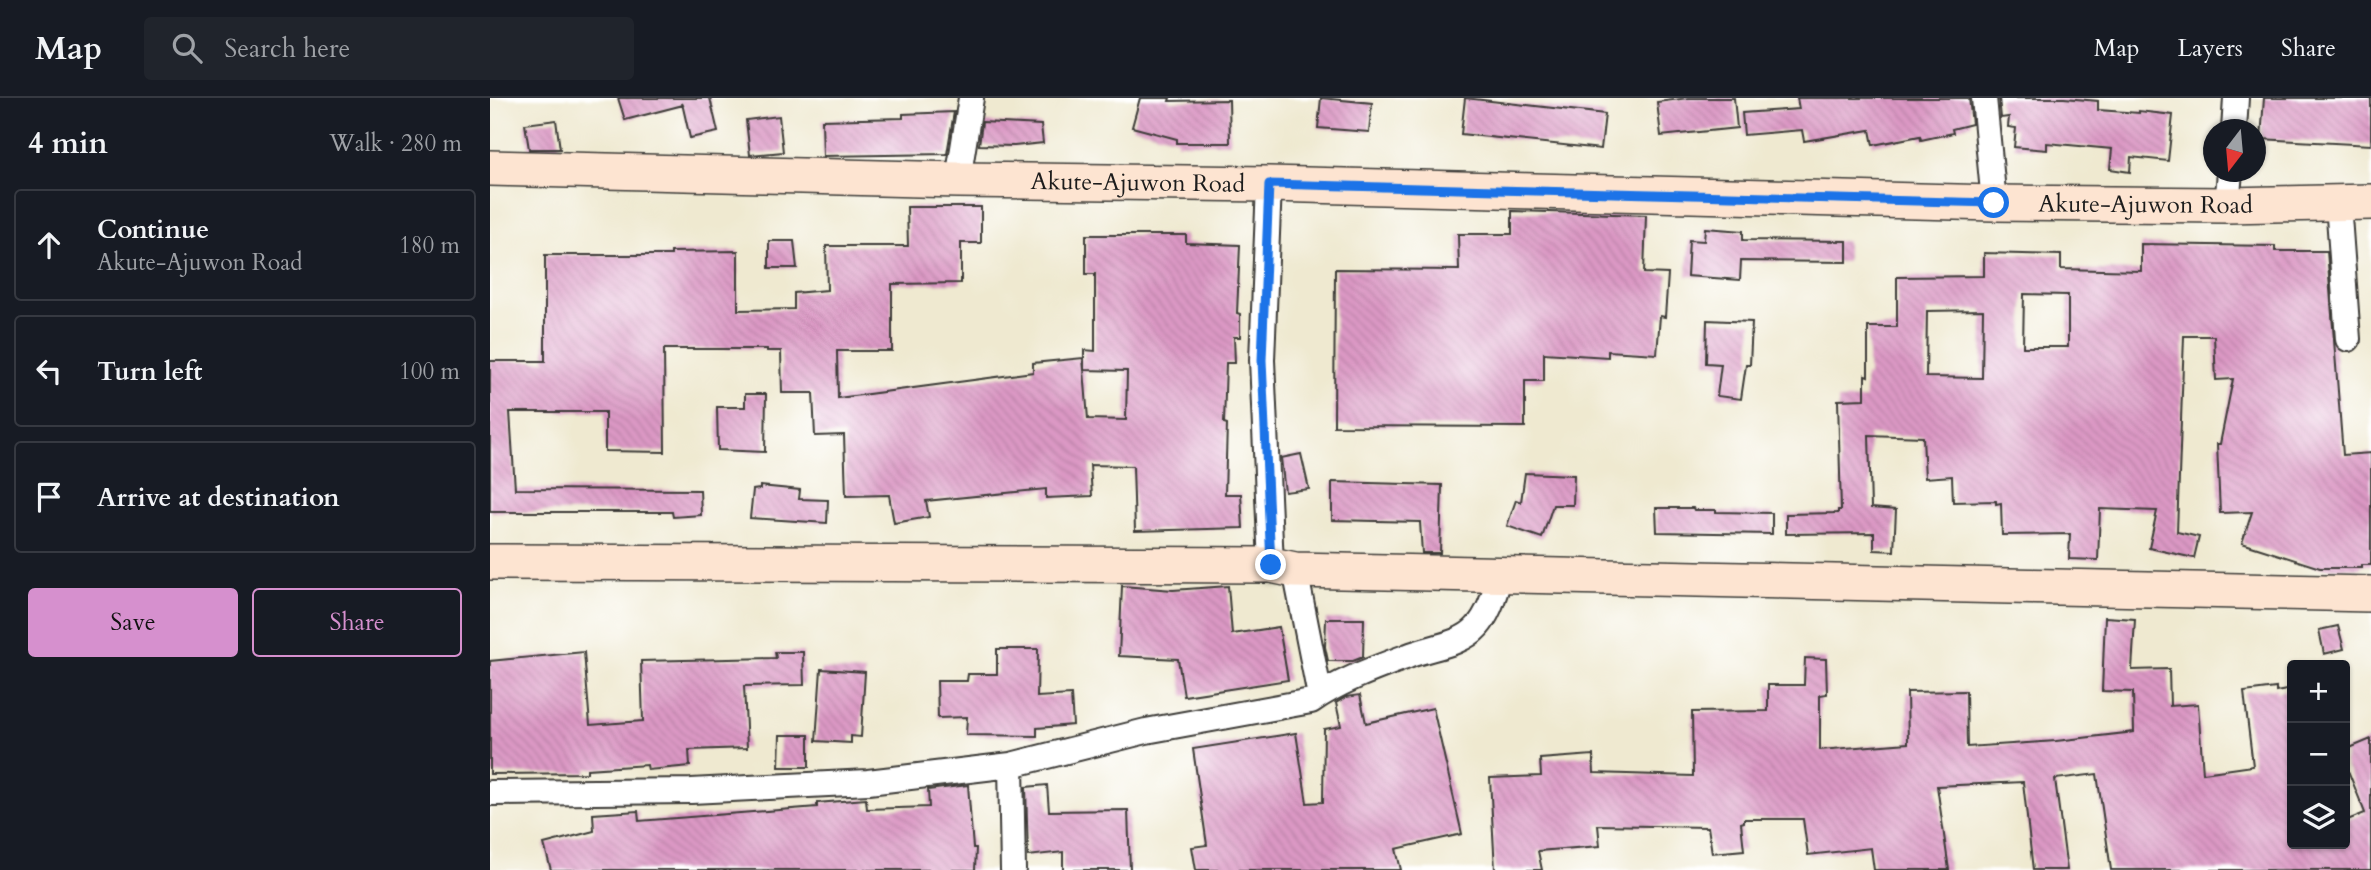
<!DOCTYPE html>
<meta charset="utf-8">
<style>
:root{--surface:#171b24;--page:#20242c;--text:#f1f3f6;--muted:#9ea1a6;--line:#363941;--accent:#d690ce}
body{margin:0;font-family:Cardo,serif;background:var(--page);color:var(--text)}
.controls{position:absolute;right:21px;bottom:21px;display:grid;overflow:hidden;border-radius:7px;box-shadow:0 2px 5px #0004}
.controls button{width:63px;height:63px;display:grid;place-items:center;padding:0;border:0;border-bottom:2px solid var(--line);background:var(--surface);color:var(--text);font:35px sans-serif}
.compass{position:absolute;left:1713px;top:21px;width:63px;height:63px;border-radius:50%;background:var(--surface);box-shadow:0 2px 5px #0004;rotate:196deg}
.stop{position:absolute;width:21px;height:21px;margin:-16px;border:5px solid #1a73e8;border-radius:50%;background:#fff}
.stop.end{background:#1a73e8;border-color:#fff;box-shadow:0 2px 7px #0008}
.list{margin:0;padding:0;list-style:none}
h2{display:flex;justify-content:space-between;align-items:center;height:91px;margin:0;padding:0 28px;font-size:30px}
h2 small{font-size:23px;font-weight:400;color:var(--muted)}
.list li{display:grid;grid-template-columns:46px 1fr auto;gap:21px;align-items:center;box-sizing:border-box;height:112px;margin:0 14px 14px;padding:0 14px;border:2px solid var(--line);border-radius:7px}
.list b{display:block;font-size:26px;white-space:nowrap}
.list p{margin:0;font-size:23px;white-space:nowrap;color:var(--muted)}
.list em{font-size:23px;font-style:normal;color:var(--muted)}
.actions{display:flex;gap:14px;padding:21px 28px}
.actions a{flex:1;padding:16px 0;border:2px solid var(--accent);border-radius:7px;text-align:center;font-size:24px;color:var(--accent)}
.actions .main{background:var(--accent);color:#111}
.icon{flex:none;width:38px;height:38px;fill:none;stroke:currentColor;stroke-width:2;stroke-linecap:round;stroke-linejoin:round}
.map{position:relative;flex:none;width:1881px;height:772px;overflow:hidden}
header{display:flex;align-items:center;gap:42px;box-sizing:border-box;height:98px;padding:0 35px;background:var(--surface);border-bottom:2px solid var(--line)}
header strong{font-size:33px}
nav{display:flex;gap:38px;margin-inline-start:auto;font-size:24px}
.search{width:490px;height:63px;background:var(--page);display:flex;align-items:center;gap:18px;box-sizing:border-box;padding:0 24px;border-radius:7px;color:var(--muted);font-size:26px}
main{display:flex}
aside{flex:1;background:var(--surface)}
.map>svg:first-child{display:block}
.building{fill:url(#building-back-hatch);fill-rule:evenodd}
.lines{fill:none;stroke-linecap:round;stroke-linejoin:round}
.street-casing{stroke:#3c3b37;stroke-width:28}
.secondary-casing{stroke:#3c3b37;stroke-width:38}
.street{stroke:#fff;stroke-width:24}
.secondary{stroke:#fde4d1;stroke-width:35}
.route{stroke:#1a73e8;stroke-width:9}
.labels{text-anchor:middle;stroke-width:6;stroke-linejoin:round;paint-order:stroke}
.street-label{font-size:24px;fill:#1c1c1c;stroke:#fff}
</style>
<header>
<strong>Map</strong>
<div class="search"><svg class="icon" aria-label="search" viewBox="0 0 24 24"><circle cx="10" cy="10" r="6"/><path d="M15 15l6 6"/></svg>Search here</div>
<nav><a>Map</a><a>Layers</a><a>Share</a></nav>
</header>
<main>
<aside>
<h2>4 min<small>Walk · 280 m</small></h2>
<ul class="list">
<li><svg class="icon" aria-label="ahead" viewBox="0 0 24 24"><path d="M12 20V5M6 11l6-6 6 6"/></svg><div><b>Continue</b><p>Akute-Ajuwon Road</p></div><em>180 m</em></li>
<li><svg class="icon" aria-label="left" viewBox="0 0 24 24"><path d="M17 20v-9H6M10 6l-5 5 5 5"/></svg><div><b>Turn left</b></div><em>100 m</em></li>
<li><svg class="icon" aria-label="arrive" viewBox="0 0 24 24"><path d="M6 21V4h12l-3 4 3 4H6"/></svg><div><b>Arrive at destination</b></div></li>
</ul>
<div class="actions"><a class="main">Save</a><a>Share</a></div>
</aside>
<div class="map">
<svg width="1881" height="772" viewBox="0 0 1881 772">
<defs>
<pattern id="building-back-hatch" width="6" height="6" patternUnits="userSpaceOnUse" patternTransform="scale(1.75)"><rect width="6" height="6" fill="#db98c4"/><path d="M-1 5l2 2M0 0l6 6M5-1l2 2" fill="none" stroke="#bb82a8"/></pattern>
</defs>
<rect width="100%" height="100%" fill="#fff"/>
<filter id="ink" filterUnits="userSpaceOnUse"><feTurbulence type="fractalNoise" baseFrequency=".0143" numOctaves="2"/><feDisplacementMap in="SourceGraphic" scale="14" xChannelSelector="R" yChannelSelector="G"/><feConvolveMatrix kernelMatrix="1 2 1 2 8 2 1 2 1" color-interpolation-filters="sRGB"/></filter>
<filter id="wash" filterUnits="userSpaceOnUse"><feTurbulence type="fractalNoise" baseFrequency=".00686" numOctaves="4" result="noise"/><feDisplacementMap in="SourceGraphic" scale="28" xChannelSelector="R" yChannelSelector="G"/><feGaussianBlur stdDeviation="1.57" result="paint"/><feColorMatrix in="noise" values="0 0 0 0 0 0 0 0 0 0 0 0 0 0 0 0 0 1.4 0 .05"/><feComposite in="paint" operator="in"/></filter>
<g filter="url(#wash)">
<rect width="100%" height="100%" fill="#efe9d0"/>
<g id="blocks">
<!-- building -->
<path class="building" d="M128 0H220L228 34 200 40 192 5 193 7 135 22Z
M650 0H680L679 3 739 2 740 45H687V41L642 29Z
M831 0 882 5 879 34 828 30Z
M975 0 1115 16 1111 51 971 36Z
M1198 0H1244L1247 30 1171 38 1167 4Z
M1307 0H1479L1482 26 1462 31 1463 35 1431 42 1430 38 1383 47 1380 32 1314 43 1312 32 1254 37 1252 15 1309 11Z
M1509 0H1574L1608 3V12L1649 15V13L1683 17 1678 63 1641 59 1640 74 1620 71 1622 51 1557 45V52L1524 49 1526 30 1518 29 1519 19 1511 20Z
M1774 0H1881V47L1771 41Z
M464 14 457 56 333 58 332 22 413 20V16Z
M289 18 293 54 260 57 256 22Z
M66 22 70 51H39L35 26Z
M492 24 551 27 553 45 524 48 489 47Z
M417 109H491V145H471V185L402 186V253H347L348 300 543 274V265L593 260 598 321 636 322 637 273 594 272V252L605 253V176H596V137H696V145L750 147 747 215 750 216V239H744L745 265H736L734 325 737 326 735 396H751L753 430 645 433 643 368 600 367 602 398 556 400V391L436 403 439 419 404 425 399 397 356 398 354 337 325 338 323 295H292L291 253H277V251H174L175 354 115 353V314H20L25 391 210 392 211 417 183 419 182 414H0V263H55V157H181V154L248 153V212L304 211V195L337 192 336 148H418Z
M1022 113 1156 117 1154 175 1178 176 1175 219 1170 218 1167 256 1118 253V259L1054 255V283H1035V329L844 328 845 171 969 172 968 136H1022Z
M1215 130 1253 133V142L1357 143V164L1251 163 1250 182 1197 178 1199 142 1214 143Z
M279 143H304L307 170H279Z
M1651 146 1785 148V153H1837L1853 357 1881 355V467H1871V470H1830L1752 445 1762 414 1730 415 1727 346H1730L1743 281 1726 282 1724 238H1694L1687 434 1709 439 1704 460 1659 450 1667 413 1610 411 1608 462 1579 461 1580 436 1512 437 1511 405 1506 406V403L1463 404 1462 378 1435 380 1433 339 1379 337 1381 410 1406 412 1404 453 1384 452V435L1296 436V416L1348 415V412H1351L1348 302 1375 301V277L1378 278V229H1407V179L1494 178V155L1571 157V171L1651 173ZM1534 196 1578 197V249H1533ZM1493 212 1492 280 1436 279 1437 213Z
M1217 222 1262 224 1260 267H1256L1251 301 1227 298 1231 266 1216 265Z
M255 296H276L275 354 228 352 227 309H255Z
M811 356 819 391 795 394 791 360Z
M1035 375 1084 377 1083 407H1063L1052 440 1017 428 1026 402 1031 404Z
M842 384 952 387 950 455H932L930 424 842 422Z
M270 388 310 392 309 401 338 402 337 425 260 420 263 392 270 391Z
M1166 410H1203L1204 412H1226V414L1282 415V436L1167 434Z
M632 488 683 492 738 488 742 536 789 529 798 582 694 598 688 561 629 558Z
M1615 519 1645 521 1642 572 1679 571 1680 608 1708 606 1713 675 1763 668 1754 594 1786 590V594L1802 591V746H1855V723L1875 715 1855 665V652L1881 641V772H1621L1607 676 1565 681 1577 772H1543L1533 684 1447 688 1459 772H1384L1381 750 1318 757 1313 721H1254V724L1251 725 1254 752 1222 755 1218 729 1108 727 1110 748 1048 753 1052 772H1005L1000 680 1051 678 1050 661 1103 657 1104 675 1203 678 1202 614 1278 613V587H1314L1315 560 1336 561 1337 596 1330 597V652L1418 645 1417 594 1476 593 1477 649 1566 643 1644 634 1643 594 1612 593Z
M836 521H874L873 559 863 563H838L835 549Z
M1848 528 1854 551 1834 556 1829 532Z
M507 551H548L547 599 581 597 583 627 547 630V638L476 637 477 619 448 620 447 583H477L478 576H507Z
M94 554 100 627 153 623 151 563 286 560 285 554H313L314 587 254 588 257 650 199 652 200 668 158 672 157 667 97 671V675L0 676V563Z
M331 571 375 574 371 639 361 638V645L326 643Z
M870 597 876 625 943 610 972 736 906 751 911 772H706L702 749 717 747 703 651 806 635 817 705 833 704 834 631 851 628 846 605 856 599Z
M290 637H319V669H289Z
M478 687 483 750H486L485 772H61L54 746 104 733 103 716 148 713 149 723 327 709V705L376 701 377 711 439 709 438 692Z
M557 687 559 713 638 712 640 772H573V754L538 758 536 689Z"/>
</g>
</g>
<g filter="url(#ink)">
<use href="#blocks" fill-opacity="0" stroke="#3c3b37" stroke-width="2"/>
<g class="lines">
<defs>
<path id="street" d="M1494 0 1504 105
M1744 32 1746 0
M468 82 481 0
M779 86 772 262 781 467
M1848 105 1858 241
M1737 107 1740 74
M805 472 828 588 834 594
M521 667 523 772
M0 695 201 693 378 684 521 667 656 633 821 603C849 583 886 570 918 558 940 549 971 547 987 529 1000 515 1005 493 1011 476"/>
<g id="secondary">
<path id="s1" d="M0 70 468 82 779 86 1504 105 1737 107 1881 104"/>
<path d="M0 464 781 467 805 472 1881 496"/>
</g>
</defs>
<!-- street casing -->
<use href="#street" class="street-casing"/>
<!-- secondary casing -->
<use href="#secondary" class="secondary-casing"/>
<!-- street -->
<use href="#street" class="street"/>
<!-- secondary -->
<use href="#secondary" class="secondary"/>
</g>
</g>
<g class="lines" filter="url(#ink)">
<!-- route -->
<path class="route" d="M781 467 772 262 779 86 1504 105"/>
</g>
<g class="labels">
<!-- street labels -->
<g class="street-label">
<text dy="8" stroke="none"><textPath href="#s1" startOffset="648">Akute-Ajuwon Road</textPath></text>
<text dy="8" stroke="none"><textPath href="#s1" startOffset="1656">Akute-Ajuwon Road</textPath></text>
</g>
</g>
</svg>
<div class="controls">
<button>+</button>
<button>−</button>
<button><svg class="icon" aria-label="layers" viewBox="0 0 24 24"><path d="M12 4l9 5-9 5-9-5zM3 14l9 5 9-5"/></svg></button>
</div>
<svg class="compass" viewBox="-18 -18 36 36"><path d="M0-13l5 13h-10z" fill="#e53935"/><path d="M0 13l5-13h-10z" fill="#9ea1a6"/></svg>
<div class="stop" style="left:1504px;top:105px"></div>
<div class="stop end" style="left:781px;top:467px"></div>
</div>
</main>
